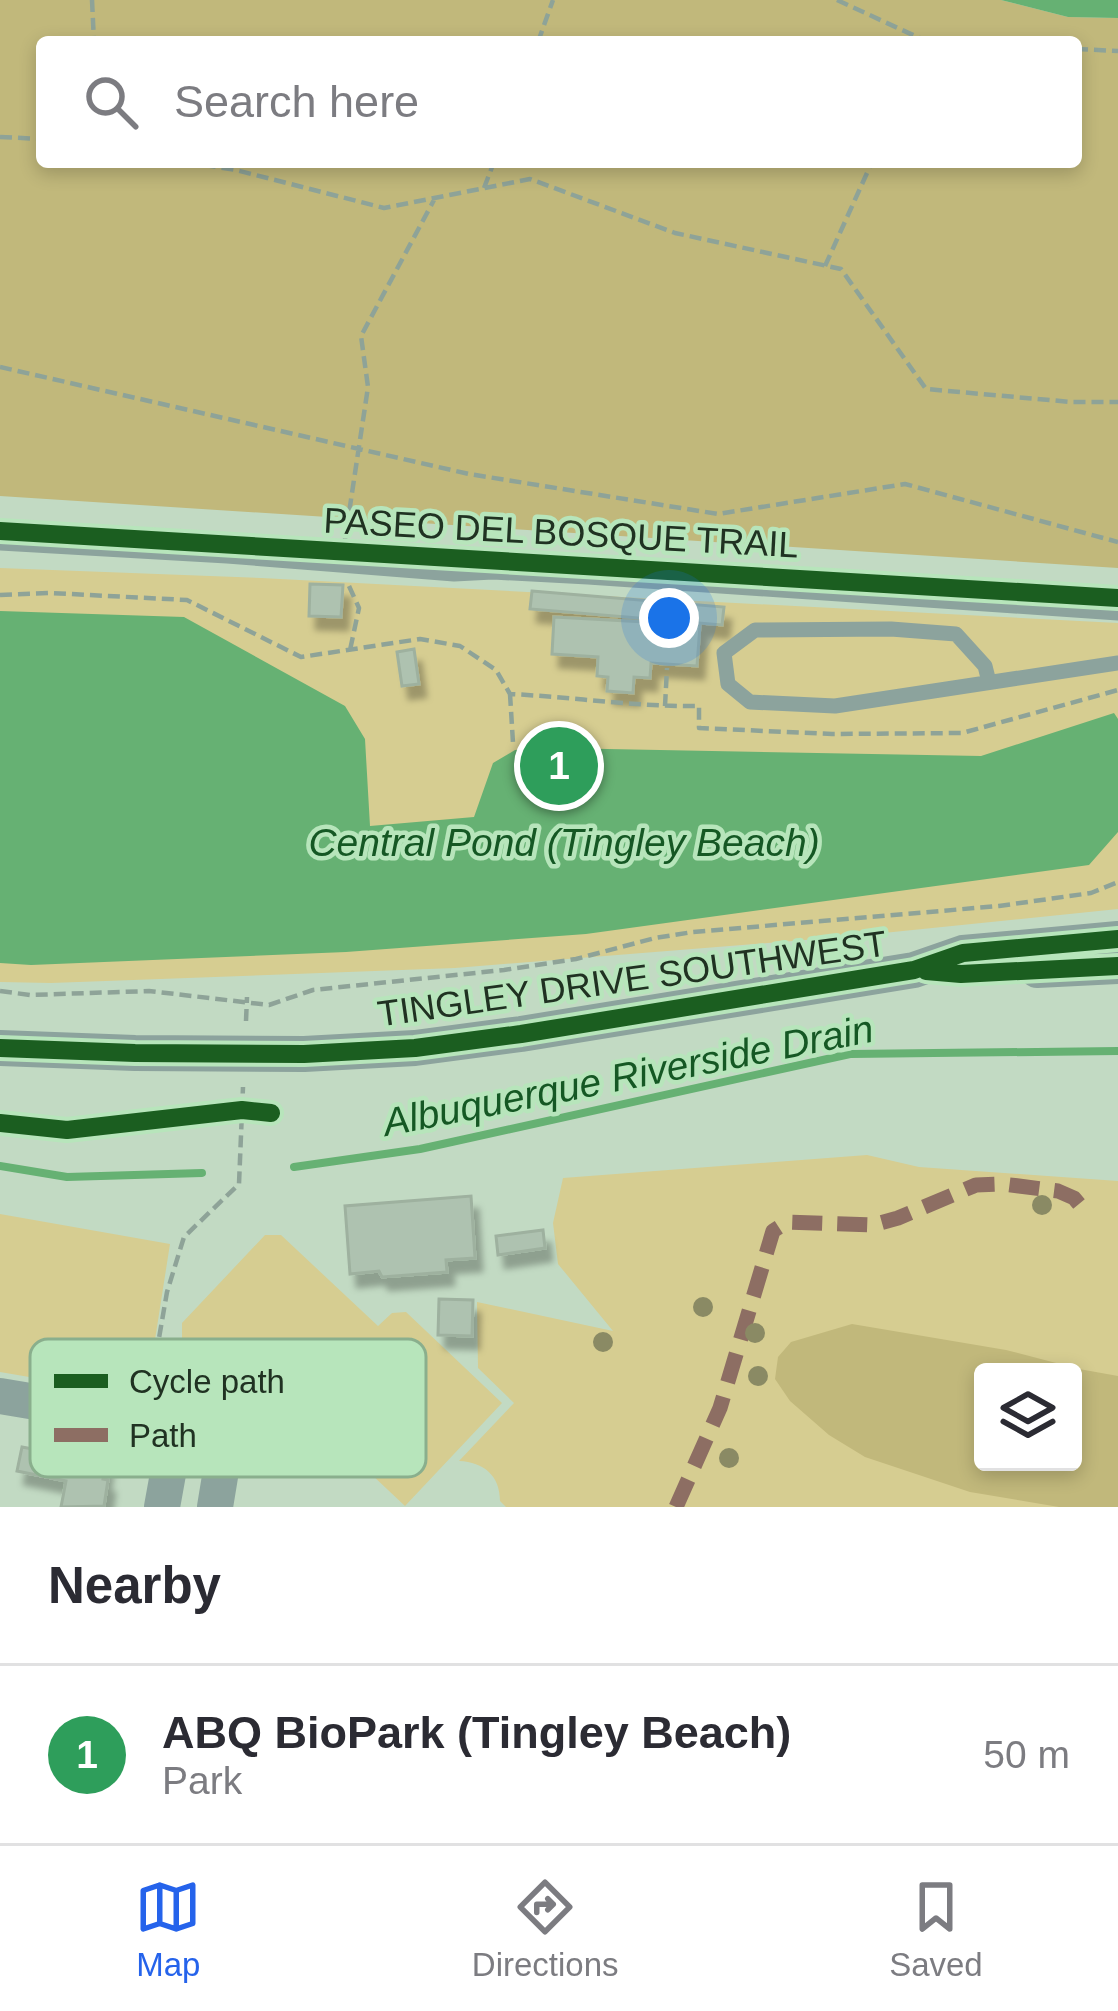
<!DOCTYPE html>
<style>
:root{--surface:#fff;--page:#f7f7f7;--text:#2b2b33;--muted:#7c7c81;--line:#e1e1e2;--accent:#2563eb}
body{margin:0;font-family:Arial,sans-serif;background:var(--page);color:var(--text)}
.controls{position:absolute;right:36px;bottom:36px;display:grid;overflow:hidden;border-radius:12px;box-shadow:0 6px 18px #0003}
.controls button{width:108px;height:108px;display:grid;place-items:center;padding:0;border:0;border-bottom:3px solid var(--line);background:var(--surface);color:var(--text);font:60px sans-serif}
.you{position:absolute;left:669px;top:618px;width:42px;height:42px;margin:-30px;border:9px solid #fff;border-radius:50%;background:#1a73e8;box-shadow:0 0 0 18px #1a73e833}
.badge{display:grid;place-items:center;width:78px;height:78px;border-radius:50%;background:var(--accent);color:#fff;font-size:39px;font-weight:700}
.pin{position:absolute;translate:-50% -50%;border:6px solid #fff;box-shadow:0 3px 12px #0006}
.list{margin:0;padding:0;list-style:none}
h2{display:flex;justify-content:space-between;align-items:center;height:156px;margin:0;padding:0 48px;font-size:51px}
h2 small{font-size:39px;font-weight:400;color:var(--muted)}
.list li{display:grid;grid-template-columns:78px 1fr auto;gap:36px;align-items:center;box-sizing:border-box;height:180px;padding:0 48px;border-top:3px solid var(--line)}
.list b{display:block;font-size:45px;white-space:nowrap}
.list p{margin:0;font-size:39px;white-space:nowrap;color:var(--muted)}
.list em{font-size:39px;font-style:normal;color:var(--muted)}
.icon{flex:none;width:66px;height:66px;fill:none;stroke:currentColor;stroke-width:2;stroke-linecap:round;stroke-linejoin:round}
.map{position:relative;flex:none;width:1118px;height:1507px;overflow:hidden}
.search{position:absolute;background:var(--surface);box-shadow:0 6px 18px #0003;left:36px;right:36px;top:36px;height:132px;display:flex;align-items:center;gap:30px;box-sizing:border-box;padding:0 42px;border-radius:12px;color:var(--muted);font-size:45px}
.sheet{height:336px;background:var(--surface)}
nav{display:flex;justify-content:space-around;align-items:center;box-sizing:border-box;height:168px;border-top:3px solid var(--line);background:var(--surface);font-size:33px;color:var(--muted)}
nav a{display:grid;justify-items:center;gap:6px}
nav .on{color:var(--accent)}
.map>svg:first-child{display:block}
.green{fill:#d6cd91;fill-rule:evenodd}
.forest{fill:#c1b87b;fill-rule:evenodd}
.water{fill:#66b173}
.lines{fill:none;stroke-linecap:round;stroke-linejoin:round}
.stream{stroke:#66b173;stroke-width:8}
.building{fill:#aec2b0;stroke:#9eb19f;stroke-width:3;filter:url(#shadow)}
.path{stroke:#8ea398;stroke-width:4.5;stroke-dasharray:12 6;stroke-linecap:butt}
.service{stroke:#8ca39d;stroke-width:15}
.tertiary{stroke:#8ca39d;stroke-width:36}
.quiet{stroke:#8d6e63;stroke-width:15;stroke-dasharray:30 15;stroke-linecap:butt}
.cycleway-casing{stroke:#b7e5bb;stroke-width:26}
.cycleway{stroke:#1b5e20;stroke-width:18}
.tree{fill:#8a8a64}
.labels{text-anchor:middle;stroke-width:9;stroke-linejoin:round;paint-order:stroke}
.street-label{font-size:36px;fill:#203222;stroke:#b7e5bb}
.water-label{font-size:39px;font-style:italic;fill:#155824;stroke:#b7e5bb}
.key{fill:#b7e5bb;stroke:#8aaf8d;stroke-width:3}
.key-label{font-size:33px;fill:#203222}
</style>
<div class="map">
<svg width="1118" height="1507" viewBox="0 0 1118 1507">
<defs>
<filter id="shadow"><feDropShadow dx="7" dy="13" stdDeviation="3" flood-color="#0004"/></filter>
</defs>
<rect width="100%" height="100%" fill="#c2dac3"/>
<!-- green -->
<path class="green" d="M0 568 261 578 1118 623V909L854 936 455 968 51 983 0 982Z
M867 1155 919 1167 1118 1181V1507H506L500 1501C500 1476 484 1462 459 1461L514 1403 478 1368 477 1302 613 1331 558 1264 553 1223 563 1178ZM983 1372H1073V1462H983Z
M0 1214 170 1244 146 1397 0 1372Z
M265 1235H281L378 1326 392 1313 406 1312 502 1403 405 1506 301 1408 278 1430 182 1340V1323Z"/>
<!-- forest -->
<path class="forest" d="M0 0H1001L1068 17 1118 18V568L0 496ZM42 42H1076V162H42Z
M852 1324 1006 1350 1079 1369 1118 1376V1507H1059L970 1492 865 1457 829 1435 790 1401 775 1379 778 1357 791 1342ZM983 1372H1073V1462H983Z"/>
<!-- water -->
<path class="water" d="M1001 0H1118V18L1068 17Z
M0 611 184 617 345 706 365 739 370 826 474 817 493 763 515 750 555 748 981 756 1114 713 1118 719V832L1089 865 586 934 346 952 31 965 0 963Z"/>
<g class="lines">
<!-- stream -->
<path class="stream" d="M0 1166 67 1177 202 1173
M294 1167 420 1149 850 1054 1118 1051"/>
</g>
<!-- building -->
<path class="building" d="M310 584 343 585 341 617 309 616Z
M532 591 724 607 722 625 530 609Z
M554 617 700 625 697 666 651 663 650 678 634 677 633 693 607 691 608 677 597 676 598 657 552 654Z
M414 649 419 684 402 686 397 652Z
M471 1196 475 1258 446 1260 447 1272 382 1277 379 1271 350 1274 345 1206Z
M543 1230 545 1248 498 1255 496 1236Z
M439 1299 473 1300 472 1336 438 1335Z
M22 1447 106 1463 103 1479 108 1480 104 1506 61 1507 66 1481 17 1471Z"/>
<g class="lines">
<!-- path -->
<path class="path" d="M92 0 94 42
M837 0 926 41 949 42
M538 42 553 0
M1076 49 1118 51
M0 137 42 139
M186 162 236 170 384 208 530 179 675 233 841 269 926 389 1071 402H1118
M484 188 494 162
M825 266 872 162
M0 367 469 474 718 514 905 484 1118 542
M344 546 368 387 361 336 434 200
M349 586 359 608 350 650
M0 595 50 593 187 600 301 657 420 639 460 646 496 670 510 694C573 697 636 707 699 706V728L832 734 962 733 1118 690
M510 694 513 743
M665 706 667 668
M0 991 30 995 149 991 269 1005 313 990 504 970 576 959 655 938 693 932 999 906 1091 893 1118 882
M246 1021 247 997
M150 1390 167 1292 184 1237 239 1184 243 1087"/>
<!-- service -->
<path class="service" d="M0 543 227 556 454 574 493 572 588 577 1118 613
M989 682 985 666 956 634 891 629 755 630 724 653 728 684 750 702 835 706 1118 663"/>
<!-- tertiary -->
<path class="tertiary" d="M1037 970 1118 966
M0 1048 135 1053 304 1054 415 1048 521 1034 914 970 963 953 1118 939
M0 1396 227 1434 215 1507
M162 1507 177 1424"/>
<!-- quiet -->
<path class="quiet" d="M676 1507 720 1408 773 1231 787 1222 873 1225 898 1218 976 1185 1003 1184 1058 1191 1074 1198 1079 1204"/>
<defs>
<path id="cycleway" d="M0 531 1118 598
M926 971 961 974 1118 966
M0 1048 135 1053 304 1054 415 1048 521 1034 914 970 963 953 1118 939
M0 1123 67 1130 242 1110 271 1113"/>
</defs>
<!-- cycleway casing -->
<use href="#cycleway" class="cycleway-casing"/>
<!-- cycleway -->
<use href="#cycleway" class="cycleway"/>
</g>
<!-- trees -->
<g class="tree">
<circle cx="1042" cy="1205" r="10"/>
<circle cx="703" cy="1307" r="10"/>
<circle cx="755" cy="1333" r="10"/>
<circle cx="603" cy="1342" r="10"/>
<circle cx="758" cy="1376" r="10"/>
<circle cx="729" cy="1458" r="10"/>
</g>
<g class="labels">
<!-- street labels -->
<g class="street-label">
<text transform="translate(561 532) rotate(3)" y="13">PASEO DEL BOSQUE TRAIL</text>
<text transform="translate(632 978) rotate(-8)" y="13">TINGLEY DRIVE SOUTHWEST</text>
</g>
<!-- water labels -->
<g class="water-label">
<text x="564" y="856">Central Pond (Tingley Beach)</text>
<text transform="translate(628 1075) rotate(-11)" y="14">Albuquerque Riverside Drain</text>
</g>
</g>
<!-- legend -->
<rect x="30" y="1339" width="396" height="138" rx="18" class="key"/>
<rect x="54" y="1374" width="54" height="14" fill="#1b5e20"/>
<rect x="54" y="1428" width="54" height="14" fill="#8d6e63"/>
<g class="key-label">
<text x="129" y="1393">Cycle path</text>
<text x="129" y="1447">Path</text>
</g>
</svg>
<div class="controls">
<button><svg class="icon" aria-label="layers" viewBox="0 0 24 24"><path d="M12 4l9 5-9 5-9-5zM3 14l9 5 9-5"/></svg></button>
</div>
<div class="you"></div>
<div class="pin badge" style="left:559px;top:766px;background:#2e9e5b">1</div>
<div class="search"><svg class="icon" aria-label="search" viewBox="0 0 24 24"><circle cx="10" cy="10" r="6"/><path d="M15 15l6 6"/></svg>Search here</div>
</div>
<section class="sheet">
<h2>Nearby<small></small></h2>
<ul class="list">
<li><span class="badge" style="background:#2e9e5b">1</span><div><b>ABQ BioPark (Tingley Beach)</b><p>Park</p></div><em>50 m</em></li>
</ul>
</section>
<nav>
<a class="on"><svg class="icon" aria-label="map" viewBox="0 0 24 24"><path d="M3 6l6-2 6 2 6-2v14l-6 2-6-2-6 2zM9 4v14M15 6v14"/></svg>Map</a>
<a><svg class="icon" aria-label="directions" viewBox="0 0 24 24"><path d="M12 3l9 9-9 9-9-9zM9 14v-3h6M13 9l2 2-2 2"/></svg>Directions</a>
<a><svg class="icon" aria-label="saved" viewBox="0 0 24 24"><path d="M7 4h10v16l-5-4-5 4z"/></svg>Saved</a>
</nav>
